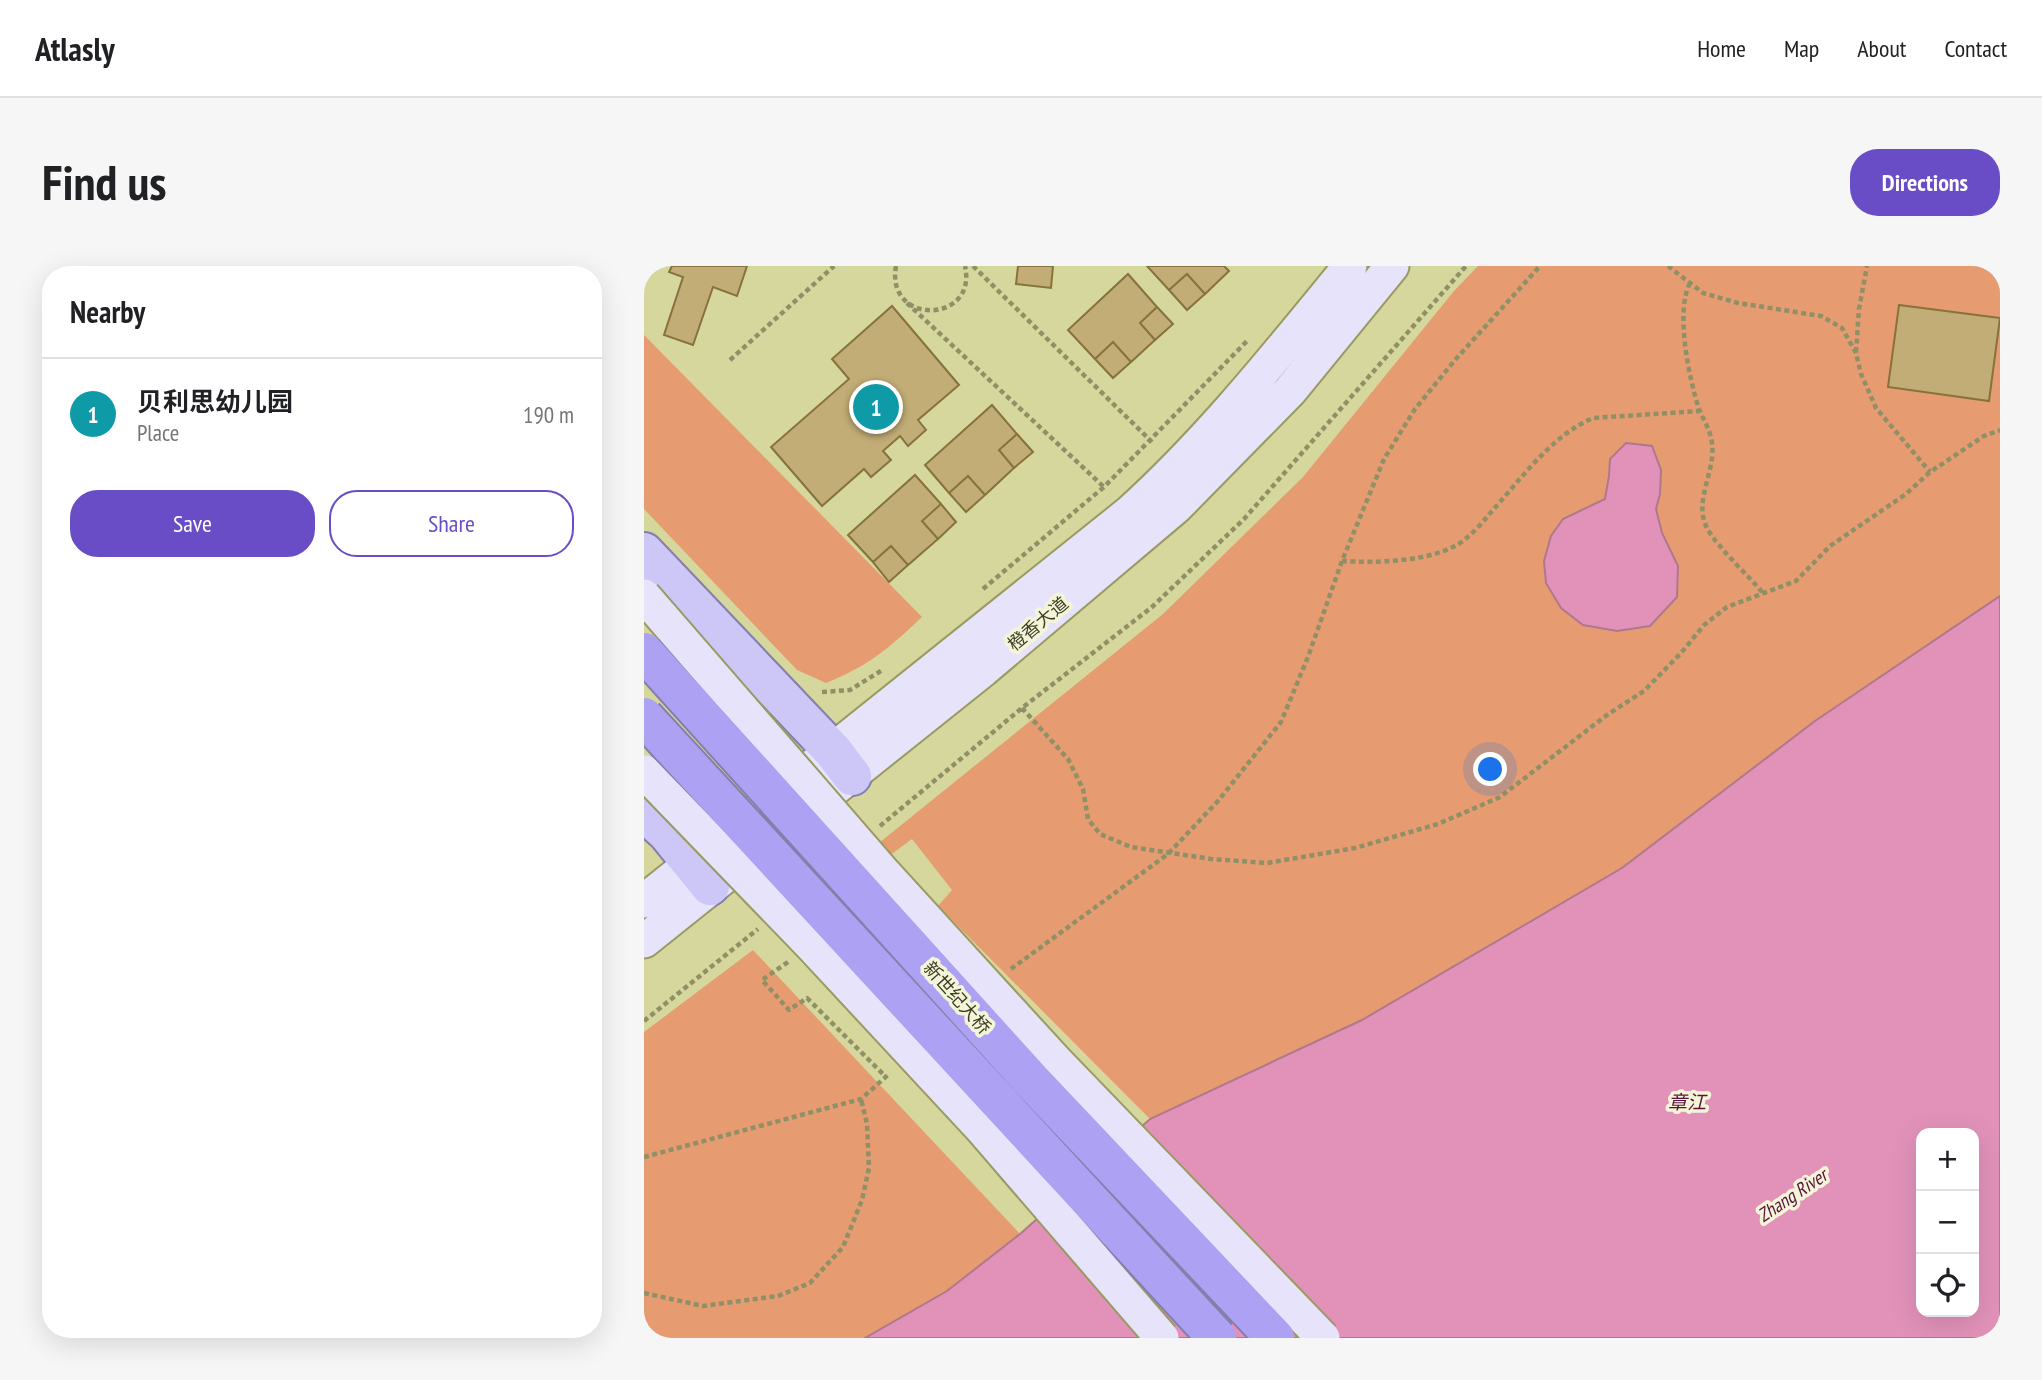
<!DOCTYPE html>
<meta charset="utf-8">
<style>
:root{--surface:#fff;--page:#f6f6f6;--text:#202124;--muted:#757577;--line:#e0e0e0;--accent:#694dc6}
body{margin:0;font-family:"PT Sans Narrow","Noto Sans SC",sans-serif;background:var(--page);color:var(--text)}
.controls{position:absolute;right:21px;bottom:21px;display:grid;overflow:hidden;border-radius:14px;box-shadow:0 7px 28px #0002}
.controls button{width:63px;height:63px;display:grid;place-items:center;padding:0;border:0;border-bottom:2px solid var(--line);background:var(--surface);color:var(--text);font:35px sans-serif}
.you{position:absolute;left:847px;top:504px;width:24px;height:24px;margin:-18px;border:5px solid #fff;border-radius:50%;background:#1a73e8;box-shadow:0 0 0 10px #1a73e833}
.badge{display:grid;place-items:center;width:46px;height:46px;border-radius:50%;background:var(--accent);color:#fff;font-size:23px;font-weight:700}
.pin{position:absolute;translate:-50% -50%;border:4px solid #fff;box-shadow:0 2px 7px #0006}
.list{margin:0;padding:0;list-style:none}
h2{display:flex;justify-content:space-between;align-items:center;height:91px;margin:0;padding:0 28px;font-size:30px}
h2 small{font-size:23px;font-weight:400;color:var(--muted)}
.list li{display:grid;grid-template-columns:46px 1fr auto;gap:21px;align-items:center;box-sizing:border-box;height:112px;padding:0 28px;border-top:2px solid var(--line)}
.list b{display:block;font-size:26px;white-space:nowrap}
.list p{margin:0;font-size:23px;white-space:nowrap;color:var(--muted)}
.list em{font-size:23px;font-style:normal;color:var(--muted)}
.actions{display:flex;gap:14px;padding:21px 28px}
.actions a{flex:1;padding:16px 0;border:2px solid var(--accent);border-radius:28px;text-align:center;font-size:24px;color:var(--accent)}
.actions .main{background:var(--accent);color:#fff}
.icon{flex:none;width:38px;height:38px;fill:none;stroke:currentColor;stroke-width:2;stroke-linecap:round;stroke-linejoin:round}
.map{position:relative;flex:none;width:1356px;height:1072px;overflow:hidden;border-radius:28px}
header{display:flex;align-items:center;gap:42px;box-sizing:border-box;height:98px;padding:0 35px;background:var(--surface);border-bottom:2px solid var(--line)}
header strong{font-size:33px}
nav{display:flex;gap:38px;margin-inline-start:auto;font-size:24px}
.intro{display:flex;align-items:center;justify-content:space-between;box-sizing:border-box;height:168px;padding:0 42px}
h1{margin:0;font-size:49px}
.button{padding:18px 32px;border-radius:28px;background:var(--accent);color:#fff;font-size:24px;font-weight:700}
main{display:flex;gap:42px;padding:0 42px}
aside{flex:1;background:var(--surface);border-radius:28px;box-shadow:0 7px 28px #0002}
.map>svg:first-child{display:block}
.green{fill:#e79b71}
.water{fill:#e292b9;stroke:#b0788d;stroke-width:2;fill-rule:evenodd}
.building{fill:#c2ad76;stroke:#86723c;stroke-width:2}
.lines{fill:none;stroke-linecap:round;stroke-linejoin:round}
.secondary-casing{stroke:#999a61;stroke-width:37}
.primary-casing{stroke:#857eaa;stroke-width:42}
.path{stroke:#8f9065;stroke-width:4.5;stroke-dasharray:5 3.5;stroke-linecap:butt}
.secondary{stroke:#e6e3fb;stroke-width:33}
.primary{stroke:#cdc7f7;stroke-width:38}
.secondary-bridge-casing{stroke:#999a61;stroke-width:37;stroke-linecap:butt}
.highway-bridge-casing{stroke:#857eaa;stroke-width:42;stroke-linecap:butt}
.secondary-bridge{stroke:#e6e3fb;stroke-width:33}
.highway-bridge{stroke:#aca1f2;stroke-width:38}
.labels{text-anchor:middle;stroke-width:7;stroke-linejoin:round;paint-order:stroke}
.street-label{font-size:18px;fill:#3d3d25;stroke:#f4f5d8}
.water-label{font-size:19px;font-style:italic;fill:#58113b;stroke:#f4f5d8}
</style>
<header>
<strong>Atlasly</strong>
<nav><a>Home</a><a>Map</a><a>About</a><a>Contact</a></nav>
</header>
<div class="intro"><h1>Find us</h1><a class="button">Directions</a></div>
<main>
<aside>
<h2>Nearby<small></small></h2>
<ul class="list">
<li><span class="badge" style="background:#0f9aa8">1</span><div><b>贝利思幼儿园</b><p>Place</p></div><em>190 m</em></li>
</ul>
<div class="actions"><a class="main">Save</a><a>Share</a></div>
</aside>
<div class="map">
<svg width="1356" height="1072" viewBox="0 0 1356 1072">
<rect width="100%" height="100%" fill="#d5d79c"/>
<!-- green -->
<path class="green" d="M834 0H1356V330L1171 455 978 602 718 754 506 853 294 640 308 624 268 573 238 595 230 581 519 348 659 211 810 25Z
M0 69 278 351C244 383 226 399 182 417L153 404 0 243Z
M109 684 376 968 303 1025 221 1072H0V766Z"/>
<!-- water -->
<path class="water" d="M982 177 1008 180 1017 204 1016 228 1012 243 1018 267 1034 300 1033 331 1006 360 973 365 939 359 917 342 902 317 900 295 907 270 919 253 961 233 965 210 966 193Z
M1356 330V1072H221L303 1025 376 968 506 853 718 754 978 602 1171 455ZM1277 867H1330V1046H1277Z"/>
<!-- building -->
<path class="building" d="M28 0H103L93 30 69 21 49 79 20 69 39 11 25 6Z
M374 0H409L407 22 372 18Z
M503 0H580L585 5 561 28 543 8 525 24Z
M484 8 513 41 496 57 511 74 487 96 469 76 451 93 424 64Z
M543 8 561 28 543 44 525 24Z
M1255 39 1356 52 1345 135 1244 121Z
M248 40 315 119 274 154 282 164 264 180 256 170 239 185 247 194 227 211 220 203 178 240 127 181 205 113 188 93Z
M513 41 529 58 511 74 496 57Z
M469 76 487 96 469 112 451 93Z
M348 139 373 168 355 184 370 202 341 229 324 210 305 227 281 199Z
M373 168 389 186 370 202 355 184Z
M271 209 297 238 278 255 294 273 264 299 247 280 229 296 204 269Z
M324 210 341 229 322 246 305 227Z
M297 238 312 256 294 273 278 255Z
M247 280 264 299 245 316 229 296Z"/>
<g class="lines">
<defs>
<path id="secondary" d="M0 635 485 247C567 173 636 85 706 0
M0 675 339 404 532 241 646 125 748 0"/>
<path id="primary" d="M0 286 189 485 208 510
M0 546 23 567 66 620"/>
</defs>
<!-- secondary casing -->
<use href="#secondary" class="secondary-casing"/>
<!-- primary casing -->
<use href="#primary" class="primary-casing"/>
<!-- path -->
<path class="path" d="M252 0C241 60 334 58 321 0
M329 0 508 176
M1024 0 1059 27 1094 37 1177 50 1198 62 1212 87 1217 108 1232 142 1286 206
M1046 17C1031 46 1045 112 1055 143 1059 153 1065 162 1067 172 1075 202 1048 233 1063 262 1073 281 1104 309 1119 327
M263 37 460 221
M1212 86 1215 43 1223 0
M86 94 190 0
M698 295C731 297 778 296 809 281 825 273 837 258 848 245 878 212 907 170 949 152L1056 145
M339 323 460 221 603 75
M178 426 206 424 240 403
M378 442 424 493 439 523 444 553 456 568 487 581 567 593 623 597 711 582 794 558 856 531 963 449 1000 425 1037 387 1060 359 1083 341 1152 315 1186 280 1262 228 1286 206 1340 170 1356 164
M236 560 378 442 508 341 600 253 822 0
M144 696 118 714 145 744 163 732 242 811
M367 703 524 588 574 535 637 456 664 391 698 295 740 193 771 143 811 94 896 0
M0 755 114 663
M0 891 217 833 246 807
M0 1027 59 1040 134 1030 166 1017 199 981 218 934 225 902 223 858 217 833"/>
<!-- secondary -->
<use href="#secondary" class="secondary"/>
<!-- primary -->
<use href="#primary" class="primary"/>
<defs>
<path id="secondary-bridge" d="M0 330 241 608 410 793 679 1072
M0 506 168 680 338 863 518 1072"/>
<path id="highway-bridge" d="M0 386 385 812 631 1072
M0 451 573 1072"/>
</defs>
<!-- secondary-bridge casing -->
<use href="#secondary-bridge" class="secondary-bridge-casing"/>
<!-- highway-bridge casing -->
<use href="#highway-bridge" class="highway-bridge-casing"/>
<!-- secondary-bridge -->
<use href="#secondary-bridge" class="secondary-bridge"/>
<!-- highway-bridge -->
<use href="#highway-bridge" class="highway-bridge"/>
</g>
<g class="labels">
<!-- street labels -->
<g class="street-label">
<text transform="translate(394 358) rotate(-40)" y="6">橙香大道</text>
<text transform="translate(313 732) rotate(48)" y="6">新世纪大桥</text>
</g>
<!-- water labels -->
<g class="water-label">
<text x="1043" y="843">章江</text>
<text transform="translate(1148 929) rotate(-34)" y="7">Zhang River</text>
</g>
</g>
</svg>
<div class="controls">
<button>+</button>
<button>−</button>
<button><svg class="icon" aria-label="locate" viewBox="0 0 24 24"><circle cx="12" cy="12" r="6"/><path d="M12 2v4M12 18v4M2 12h4M18 12h4"/></svg></button>
</div>
<div class="you"></div>
<div class="pin badge" style="left:232px;top:141px;background:#0f9aa8">1</div>
</div>
</main>
